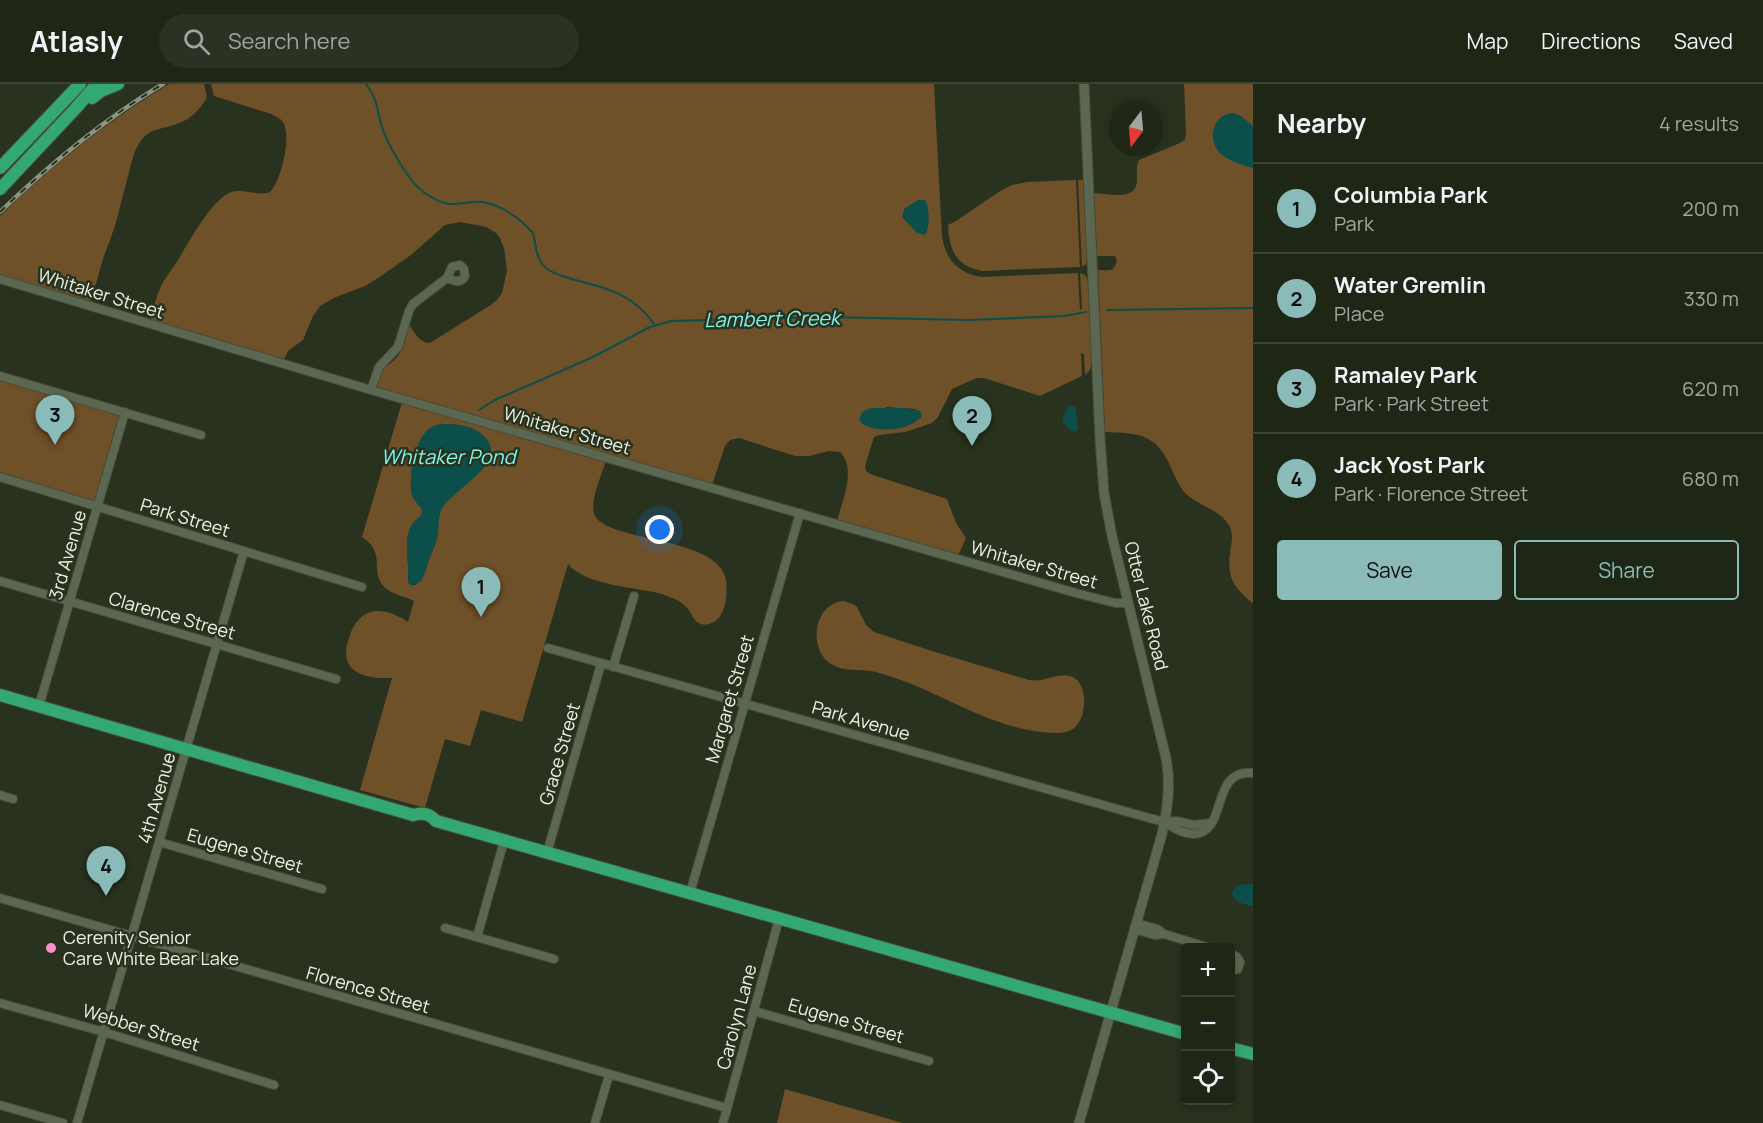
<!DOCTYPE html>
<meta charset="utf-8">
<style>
:root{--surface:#1e2616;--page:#2b3223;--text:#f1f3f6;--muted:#a1a5a1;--line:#3c4335;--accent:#8bbbb9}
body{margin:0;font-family:Manrope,sans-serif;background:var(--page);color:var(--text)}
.controls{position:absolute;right:18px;bottom:18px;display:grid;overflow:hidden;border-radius:6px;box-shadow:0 3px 9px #0003}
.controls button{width:54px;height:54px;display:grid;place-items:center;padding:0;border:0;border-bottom:2px solid var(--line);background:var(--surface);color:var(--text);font:30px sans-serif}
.compass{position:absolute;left:1109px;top:18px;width:54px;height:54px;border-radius:50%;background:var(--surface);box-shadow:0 3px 9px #0003;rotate:196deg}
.you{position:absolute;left:660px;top:446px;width:21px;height:21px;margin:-15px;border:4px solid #fff;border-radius:50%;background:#1a73e8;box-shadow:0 0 0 9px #1a73e833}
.badge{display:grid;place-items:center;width:39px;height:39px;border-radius:50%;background:var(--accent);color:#111;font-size:20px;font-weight:700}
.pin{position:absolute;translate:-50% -50px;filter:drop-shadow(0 2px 3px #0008)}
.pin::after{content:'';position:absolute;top:32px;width:21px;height:18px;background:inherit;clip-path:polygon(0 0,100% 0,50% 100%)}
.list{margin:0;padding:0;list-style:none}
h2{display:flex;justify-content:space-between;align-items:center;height:78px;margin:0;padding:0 24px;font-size:26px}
h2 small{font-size:20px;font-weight:400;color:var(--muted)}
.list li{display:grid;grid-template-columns:39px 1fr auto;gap:18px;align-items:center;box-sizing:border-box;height:90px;padding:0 24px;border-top:2px solid var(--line)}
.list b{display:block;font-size:22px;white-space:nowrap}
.list p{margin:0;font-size:20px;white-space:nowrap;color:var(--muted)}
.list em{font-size:20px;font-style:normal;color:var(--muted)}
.actions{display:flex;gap:12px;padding:18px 24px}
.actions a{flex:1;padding:14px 0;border:2px solid var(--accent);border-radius:6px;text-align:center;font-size:21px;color:var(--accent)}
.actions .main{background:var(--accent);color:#111}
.icon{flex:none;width:33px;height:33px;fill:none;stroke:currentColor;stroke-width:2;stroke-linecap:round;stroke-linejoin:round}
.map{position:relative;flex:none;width:1253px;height:1039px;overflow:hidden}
header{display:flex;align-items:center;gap:36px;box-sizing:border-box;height:84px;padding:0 30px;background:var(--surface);border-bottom:2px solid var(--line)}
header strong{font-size:28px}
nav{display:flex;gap:33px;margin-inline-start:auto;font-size:21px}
.search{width:420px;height:54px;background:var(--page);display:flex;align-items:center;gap:15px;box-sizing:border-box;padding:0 21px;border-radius:33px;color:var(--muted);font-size:22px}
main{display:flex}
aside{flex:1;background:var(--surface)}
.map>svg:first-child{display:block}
.green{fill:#6e5029;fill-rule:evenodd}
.water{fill:#0c4e49}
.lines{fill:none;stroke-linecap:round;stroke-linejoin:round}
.stream{stroke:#0c4e49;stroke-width:2}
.minor-casing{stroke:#454e3c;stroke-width:10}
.tertiary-casing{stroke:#454e3c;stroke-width:11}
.primary-casing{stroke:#454e3c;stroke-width:14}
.minor{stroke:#5c6751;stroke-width:8}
.tertiary{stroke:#5c6751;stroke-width:9}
.primary{stroke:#34a872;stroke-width:12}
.rail-casing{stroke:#8b9383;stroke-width:4.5}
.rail{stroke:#28321e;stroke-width:2;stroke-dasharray:7;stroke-linecap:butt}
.poi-dot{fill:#f890cb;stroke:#28321e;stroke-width:2}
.labels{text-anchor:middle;stroke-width:5;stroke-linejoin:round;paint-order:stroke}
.street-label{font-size:18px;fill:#ebf2e5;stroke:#28321e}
.poi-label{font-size:18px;fill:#ebf2e5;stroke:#28321e;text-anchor:start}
.water-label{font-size:20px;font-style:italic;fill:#7ff4e9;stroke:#28321e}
</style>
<header>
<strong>Atlasly</strong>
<div class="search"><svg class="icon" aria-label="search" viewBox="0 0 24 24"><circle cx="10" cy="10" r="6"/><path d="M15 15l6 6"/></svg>Search here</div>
<nav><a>Map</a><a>Directions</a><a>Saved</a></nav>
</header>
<main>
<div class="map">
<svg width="1253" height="1039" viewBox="0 0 1253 1039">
<rect width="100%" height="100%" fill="#28321e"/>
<!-- green -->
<path class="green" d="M169 0H204L207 14C201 23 194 32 184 37 159 49 145 39 133 73L115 142 103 175 91 217 0 191V132C51 82 107 37 169 0Z
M211 0H934L942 152C945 175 958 189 981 193L1078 189 1080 226 1082 225 1080 189 1085 191 1088 197 1092 277 1090 286 1085 291 1084 270 1081 269 1082 292 1040 312 984 294H977L952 305 938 333 932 339 905 348 879 351 874 353 865 382 866 387 870 390 947 415 956 439 966 454 958 472 837 437C842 417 857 385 840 368L829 367 809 372H795L739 354 730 356 725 362 712 401 379 305 377 300C383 278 390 284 400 269 405 261 407 250 409 241 415 248 419 259 430 259L489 222 497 216 502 209 507 186 504 164 500 154 496 149 486 143 460 138 445 141 411 171 378 194 365 202 336 213 320 222 313 232 303 256 288 267 283 277 150 238C153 226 156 213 161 202 165 194 171 187 176 179 188 160 210 118 229 109 242 103 257 113 270 108 281 98 292 52 283 38 280 34 275 32 271 30L214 12ZM886 323 915 325 921 329V333C906 347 891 345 872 343Z
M1184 0H1253V519C1234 504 1227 495 1230 469 1231 461 1233 454 1231 446 1225 427 1198 422 1185 409 1172 394 1169 367 1150 356 1138 348 1120 349 1105 348L1098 186C1109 186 1114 189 1117 176L1115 172H1097L1094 109C1110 110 1138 118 1137 94 1137 87 1136 82 1139 76L1180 59 1185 56 1186 48Z
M1076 96 1080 183 982 187C956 182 949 166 948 141L956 137 1000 107 1012 101 1027 98Z
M1078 96H1083L1087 176 1086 180 1082 183Z
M0 296 120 330 93 420 0 391Z
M402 318 606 377C602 390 590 416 594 429 602 459 719 451 726 496 728 510 726 536 709 540 693 544 693 527 683 520 677 515 669 513 662 510 636 503 586 502 568 480L522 638 481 626 470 662 445 655 425 724 360 706 392 594C364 595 337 588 349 554 359 522 382 521 408 538L414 517C406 513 395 511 388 506 366 490 389 470 362 453ZM442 340H452L464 342 416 501H411L408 498C409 485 406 464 408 452 409 448 411 443 413 439 416 435 421 434 422 430 424 423 414 417 412 410 408 394 415 356 429 345 433 342 437 341 442 340Z
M843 517 853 520 857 523 866 541 874 548 932 567 1029 596C1046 599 1057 587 1073 593 1090 601 1087 641 1069 647 1061 650 1051 649 1042 648 986 642 941 608 889 592 883 590 877 588 871 587 858 585 844 588 831 580 808 566 813 520 843 517Z
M785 1005 903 1039H777Z"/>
<!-- water -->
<path class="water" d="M1233 29 1241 32 1253 42V84C1242 81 1228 77 1219 68 1207 55 1213 30 1233 29Z
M918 116H925C930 124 930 143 925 151L917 149 902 133 904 125Z
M1069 322H1074L1076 326 1078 345 1076 348 1070 346 1063 338V331Z
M872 324H903L920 327 922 330C913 348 874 350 860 338 859 329 864 326 872 324Z
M445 340C458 340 474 342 484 352 512 379 448 407 441 427 438 434 439 442 438 450 437 459 432 467 429 476 427 481 426 488 423 493 421 498 417 500 413 501L409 499 408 497C410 481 404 462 409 447 411 437 420 436 423 427 420 421 414 418 412 411 408 396 415 357 427 347 432 342 438 340 445 340Z
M1253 800V822C1244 820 1234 819 1232 809 1235 799 1244 801 1253 800Z"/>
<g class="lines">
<!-- stream -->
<path class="stream" d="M366 0C379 17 376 25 382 43 386 58 409 97 421 106 430 113 442 121 454 120 464 120 473 117 482 118 500 120 521 135 533 149 536 159 535 171 542 180 550 190 564 192 575 196 609 205 633 210 654 240
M1107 226 1253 224
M479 326 495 316 593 273 650 243 671 237 827 233 968 236 1064 232 1086 228"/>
<defs>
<path id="minor" d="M0 195 371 306 1076 509 1115 519H1128
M0 292 201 351
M371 306 379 283 398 263 409 227 413 220 447 194 452 183 460 181 464 185 465 192C461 200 454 197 447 194
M0 393 362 503
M0 497 336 595
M548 564 1149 734 1165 738 1177 737 1194 741 1211 739
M613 583 634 512
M39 622 125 328
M0 711 13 715
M1165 738C1173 744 1183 750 1194 750 1229 748 1209 685 1253 689
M159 758 322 805
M547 769 601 580
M690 809 800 429
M0 814 727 1024
M1136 839 1157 845 1164 850 1210 864
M445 844 554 875
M1134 845 1155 851 1164 850
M477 853 504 757
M1230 869 1237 873 1240 878 1238 885 1230 887
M0 919 104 948 274 1001
M754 927 929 977
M0 1021 63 1039
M77 1039 244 467
M595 1039 609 991
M723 1039 779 835"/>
<path id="tertiary" d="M1079 1039 1162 750C1168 724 1171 700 1166 674L1112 452 1104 409 1100 354 1084 0"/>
<path id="primary" d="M92 14 101 7 118 0
M0 84 80 0
M0 105 76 24 97 0
M0 611 413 731C423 728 430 730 436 737L1186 950
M1230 964 1253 970"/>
</defs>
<!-- minor casing -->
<use href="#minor" class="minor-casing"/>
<!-- tertiary casing -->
<use href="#tertiary" class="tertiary-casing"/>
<!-- primary casing -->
<use href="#primary" class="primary-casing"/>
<!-- minor -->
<use href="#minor" class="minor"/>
<!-- tertiary -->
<use href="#tertiary" class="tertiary"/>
<!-- primary -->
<use href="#primary" class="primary"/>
<defs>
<path id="rail" d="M0 128C50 80 103 36 163 0"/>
</defs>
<!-- rail casing -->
<use href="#rail" class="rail-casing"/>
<!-- rail -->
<use href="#rail" class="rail"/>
</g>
<!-- markers -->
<circle class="poi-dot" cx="51" cy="864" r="6"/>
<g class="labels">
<!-- street labels -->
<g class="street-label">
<text transform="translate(101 210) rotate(17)" y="6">Whitaker Street</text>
<text transform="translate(567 347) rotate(16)" y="6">Whitaker Street</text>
<text transform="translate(185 434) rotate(17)" y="6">Park Street</text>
<text transform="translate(68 471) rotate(-74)" y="6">3rd Avenue</text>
<text transform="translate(1034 481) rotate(16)" y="6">Whitaker Street</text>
<text transform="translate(1146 522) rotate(76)" y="6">Otter Lake Road</text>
<text transform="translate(172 532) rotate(16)" y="6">Clarence Street</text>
<text transform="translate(730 615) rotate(-74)" y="6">Margaret Street</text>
<text transform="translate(861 637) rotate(16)" y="6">Park Avenue</text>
<text transform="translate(560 670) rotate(-74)" y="6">Grace Street</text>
<text transform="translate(157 714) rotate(-74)" y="6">4th Avenue</text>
<text transform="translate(245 767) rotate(16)" y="6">Eugene Street</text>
<text transform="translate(368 906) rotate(16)" y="6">Florence Street</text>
<text transform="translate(737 933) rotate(-75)" y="6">Carolyn Lane</text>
<text transform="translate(846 937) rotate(16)" y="6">Eugene Street</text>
<text transform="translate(141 944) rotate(17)" y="6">Webber Street</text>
</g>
<!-- poi labels -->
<g class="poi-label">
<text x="63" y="860">Cerenity Senior<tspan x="63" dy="21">Care White Bear Lake</tspan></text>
</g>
<!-- water labels -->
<g class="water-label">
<text transform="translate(772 235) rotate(-1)" y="7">Lambert Creek</text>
<text x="448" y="380">Whitaker Pond</text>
</g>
</g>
</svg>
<div class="controls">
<button>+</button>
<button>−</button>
<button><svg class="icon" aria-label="locate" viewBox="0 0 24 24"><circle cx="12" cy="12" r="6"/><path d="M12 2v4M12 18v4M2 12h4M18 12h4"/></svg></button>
</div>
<svg class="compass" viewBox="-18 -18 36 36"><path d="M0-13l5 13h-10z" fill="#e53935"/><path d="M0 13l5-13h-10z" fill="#a1a5a1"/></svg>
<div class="you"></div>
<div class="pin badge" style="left:481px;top:533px">1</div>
<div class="pin badge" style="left:972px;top:362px">2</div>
<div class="pin badge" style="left:55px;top:361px">3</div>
<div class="pin badge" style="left:106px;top:812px">4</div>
</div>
<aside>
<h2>Nearby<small>4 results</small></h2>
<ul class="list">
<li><span class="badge">1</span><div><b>Columbia Park</b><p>Park</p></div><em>200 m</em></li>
<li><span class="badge">2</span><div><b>Water Gremlin</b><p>Place</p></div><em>330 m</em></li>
<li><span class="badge">3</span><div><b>Ramaley Park</b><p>Park · Park Street</p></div><em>620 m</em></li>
<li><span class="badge">4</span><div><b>Jack Yost Park</b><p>Park · Florence Street</p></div><em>680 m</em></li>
</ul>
<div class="actions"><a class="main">Save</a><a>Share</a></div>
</aside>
</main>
